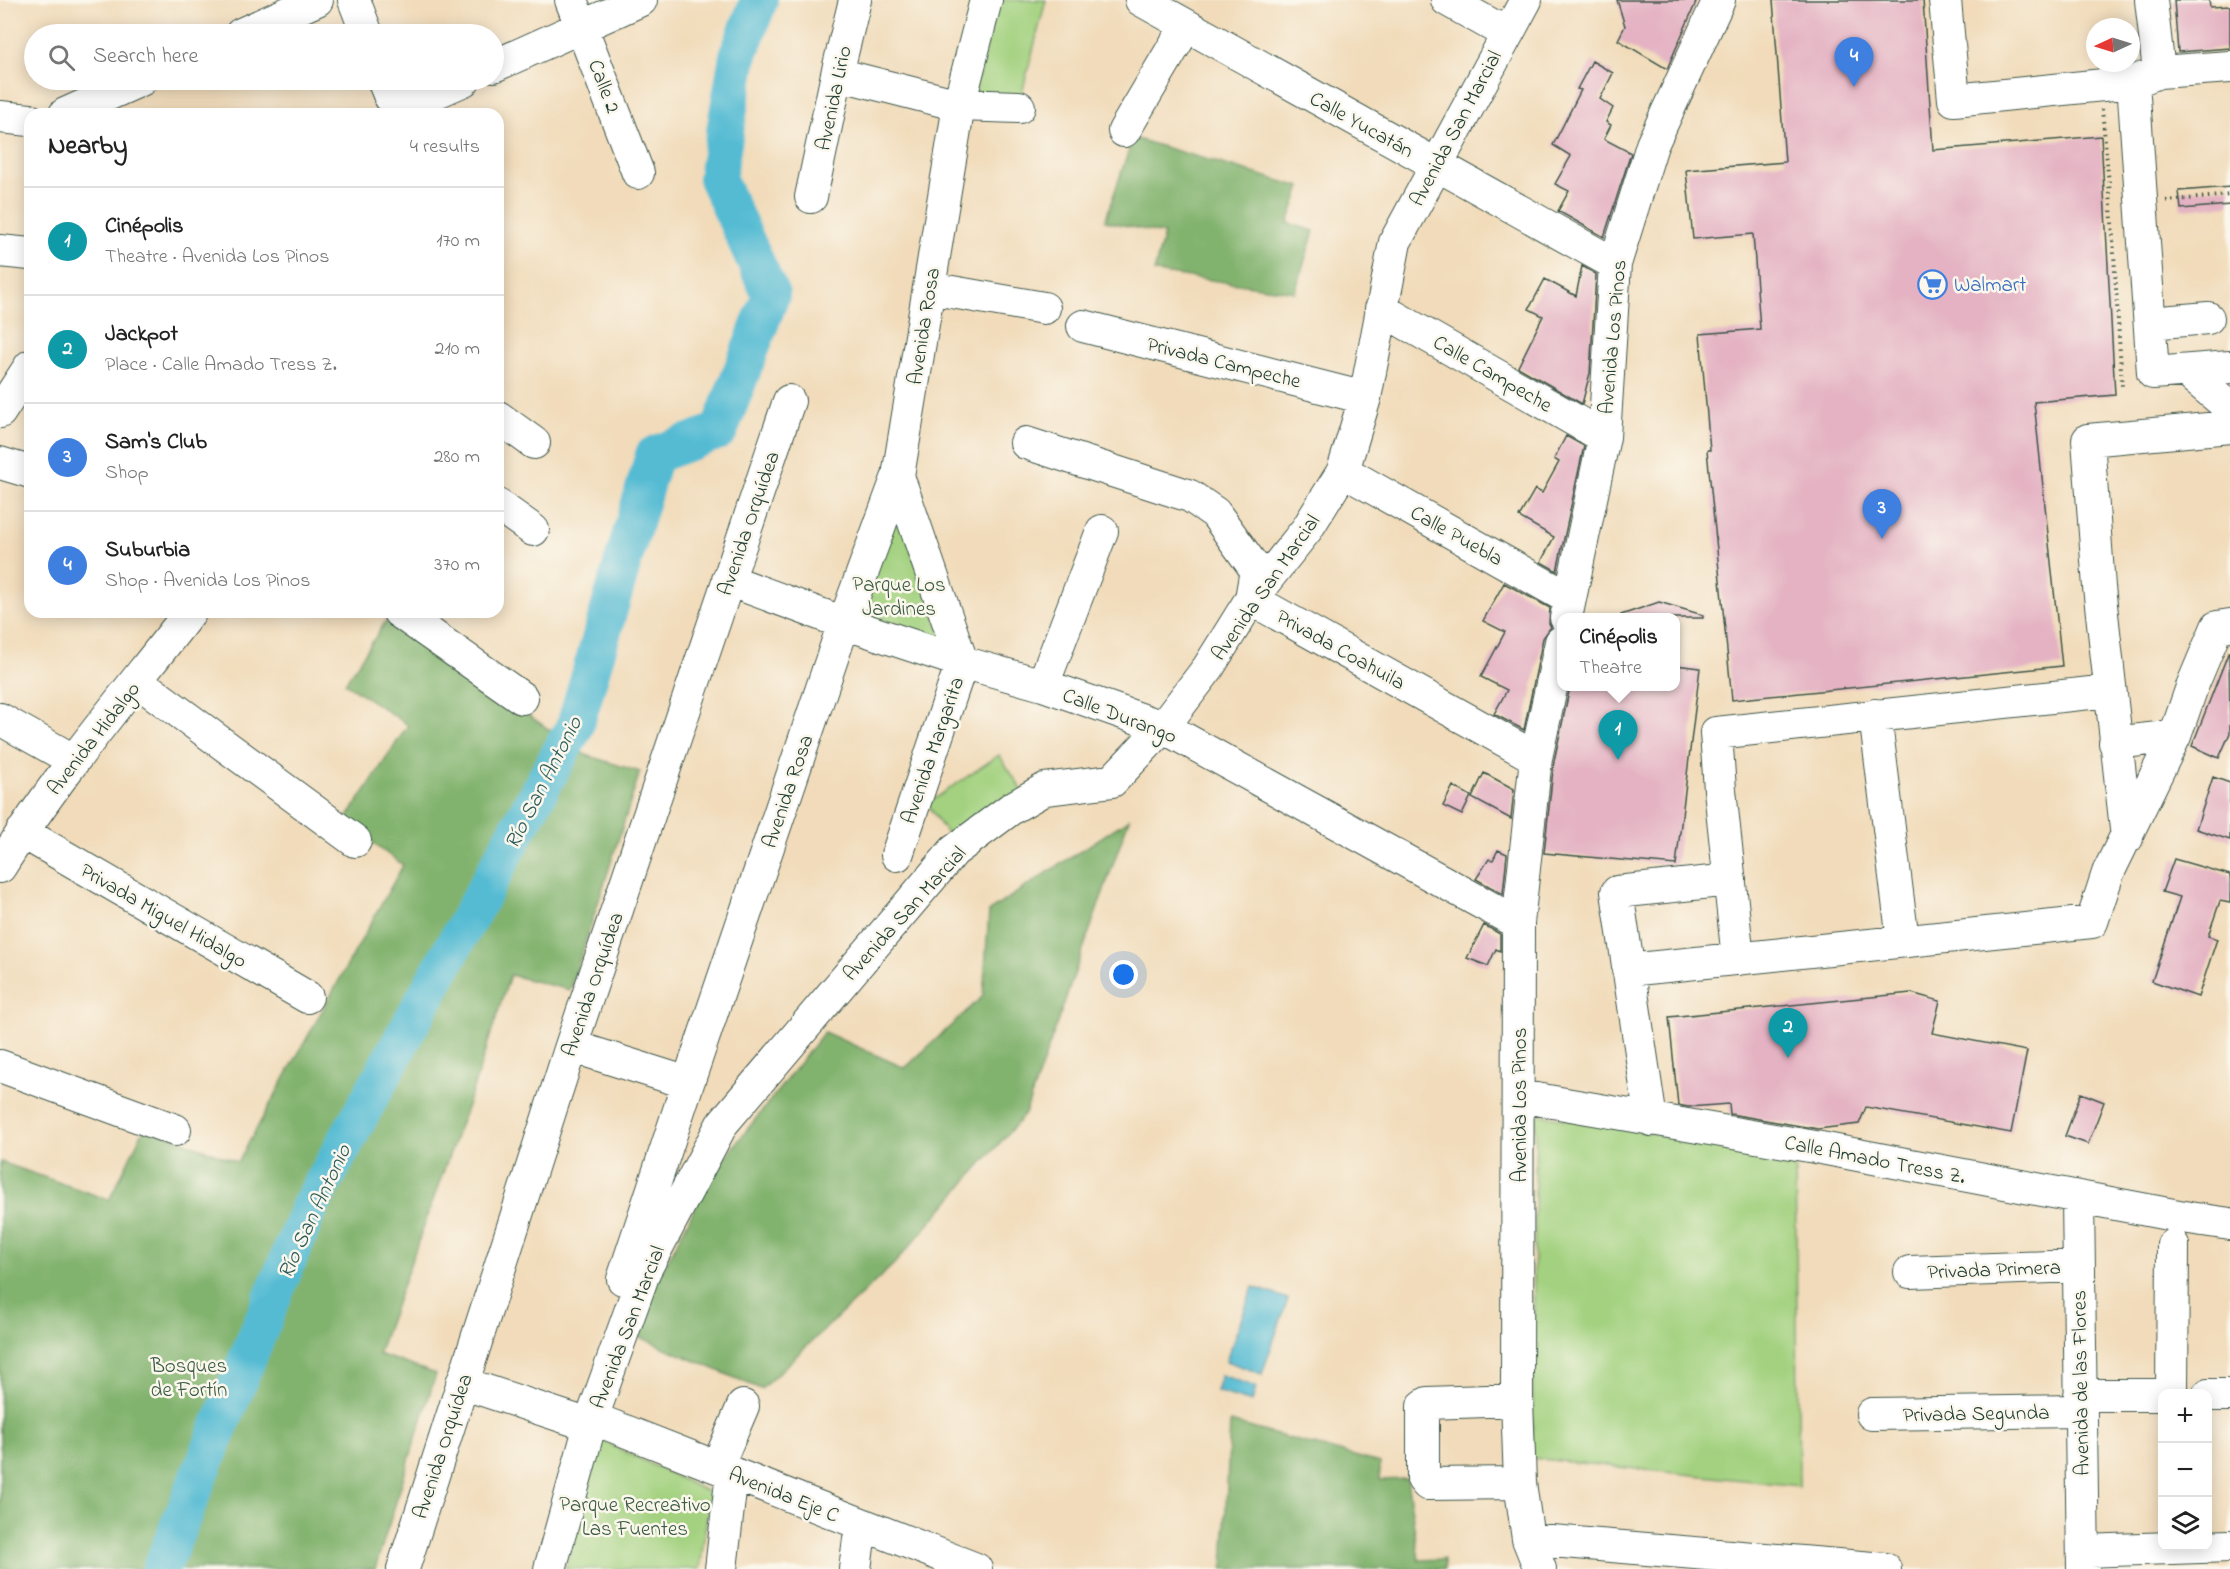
<!DOCTYPE html>
<meta charset="utf-8">
<style>
:root{--surface:#fff;--page:#f2f2f2;--text:#222;--muted:#767676;--line:#e0e0e0;--accent:#1f6fb2}
body{margin:0;font-family:"Indie Flower",sans-serif;background:var(--page);color:var(--text)}
.controls{position:absolute;right:18px;bottom:18px;display:grid;overflow:hidden;border-radius:12px;box-shadow:0 3px 15px #0003}
.controls button{width:54px;height:54px;display:grid;place-items:center;padding:0;border:0;border-bottom:2px solid var(--line);background:var(--surface);color:var(--text);font:30px sans-serif}
.compass{position:absolute;left:2086px;top:18px;width:54px;height:54px;border-radius:50%;background:var(--surface);box-shadow:0 3px 15px #0003;rotate:266deg}
.you{position:absolute;left:1124px;top:975px;width:21px;height:21px;margin:-15px;border:4px solid #fff;border-radius:50%;background:#1a73e8;box-shadow:0 0 0 9px #1a73e833}
.badge{display:grid;place-items:center;width:39px;height:39px;border-radius:50%;background:var(--accent);color:#fff;font-size:20px;font-weight:700}
.pin{position:absolute;translate:-50% -50px;filter:drop-shadow(0 2px 3px #0008)}
.pin::after{content:'';position:absolute;top:32px;width:21px;height:18px;background:inherit;clip-path:polygon(0 0,100% 0,50% 100%)}
.popup{position:absolute;left:1557px;top:613px;width:123px;height:78px;box-sizing:border-box;display:grid;place-content:center;border-radius:12px;background:var(--surface);filter:drop-shadow(0 2px 4px #0005);font-size:20px;white-space:nowrap;color:var(--muted)}
.popup b{font-size:22px;color:var(--text)}
.popup::after{content:'';position:absolute;left:50%;top:100%;margin-left:-12px;border:12px solid transparent;border-top-color:var(--surface)}
.list{margin:0;padding:0;list-style:none}
h2{display:flex;justify-content:space-between;align-items:center;height:78px;margin:0;padding:0 24px;font-size:26px}
h2 small{font-size:20px;font-weight:400;color:var(--muted)}
.list li{display:grid;grid-template-columns:39px 1fr auto;gap:18px;align-items:center;box-sizing:border-box;height:108px;padding:0 24px;border-top:2px solid var(--line)}
.list b{display:block;font-size:22px;white-space:nowrap}
.list p{margin:0;font-size:20px;white-space:nowrap;color:var(--muted)}
.list em{font-size:20px;font-style:normal;color:var(--muted)}
.icon{flex:none;width:33px;height:33px;fill:none;stroke:currentColor;stroke-width:2;stroke-linecap:round;stroke-linejoin:round}
.map{position:relative;flex:none;width:2230px;height:1569px;overflow:hidden}
.search{position:absolute;background:var(--surface);box-shadow:0 3px 15px #0003;left:24px;top:24px;width:480px;height:66px;display:flex;align-items:center;gap:15px;box-sizing:border-box;padding:0 21px;border-radius:33px;color:var(--muted);font-size:22px}
.panel{position:absolute;background:var(--surface);box-shadow:0 3px 15px #0003;left:24px;top:108px;width:480px;height:510px;border-radius:18px}
.map>svg:first-child{display:block}
.green{fill:#a3d17f;stroke:#61875a;stroke-width:1.5}
.forest{fill:#82b36e;stroke:#507851;stroke-width:1.5}
.water{fill:#55bbd3;stroke:#3a7c84;stroke-width:1.5}
.lines{fill:none;stroke-linecap:round;stroke-linejoin:round}
.river{stroke:#55bbd3;stroke-width:38}
.building{fill:#e4b2c3}
.minor-casing{stroke:#3e5548;stroke-width:34}
.path{stroke:#3e5548;stroke-width:4;stroke-dasharray:1.5 4.5;stroke-linecap:butt}
.minor{stroke:#fff;stroke-width:32}
.labels{text-anchor:middle;stroke-width:5;stroke-linejoin:round;paint-order:stroke}
.street-label{font-size:21px;fill:#1f3d34;stroke:#fbf7ec}
.shop-label{font-size:21px;fill:#366cbe;stroke:#fbf7ec;text-anchor:start}
.park-label{font-size:21px;fill:#395b43;stroke:#fbf7ec}
.water-label{font-size:22px;font-style:italic;fill:#2c5c5c;stroke:#fbf7ec}
</style>
<div class="map">
<svg width="2230" height="1569" viewBox="0 0 2230 1569">
<rect width="100%" height="100%" fill="#fbf7ec"/>
<filter id="ink" filterUnits="userSpaceOnUse"><feTurbulence type="fractalNoise" baseFrequency=".0167" numOctaves="2"/><feDisplacementMap in="SourceGraphic" scale="12" xChannelSelector="R" yChannelSelector="G"/><feConvolveMatrix kernelMatrix="1 2 1 2 8 2 1 2 1" color-interpolation-filters="sRGB"/></filter>
<filter id="wash" filterUnits="userSpaceOnUse"><feTurbulence type="fractalNoise" baseFrequency=".008" numOctaves="4" result="noise"/><feDisplacementMap in="SourceGraphic" scale="24" xChannelSelector="R" yChannelSelector="G"/><feGaussianBlur stdDeviation="1.35" result="paint"/><feColorMatrix in="noise" values="0 0 0 0 0 0 0 0 0 0 0 0 0 0 0 0 0 1.4 0 .05"/><feComposite in="paint" operator="in"/></filter>
<g filter="url(#wash)">
<rect width="100%" height="100%" fill="#f1dbba"/>
<!-- green -->
<path class="green" d="M998 0H1046L1021 97 974 94Z
M897 510 944 641 861 616Z
M999 755 1023 791 951 840 927 804Z
M1536 1114 1795 1157 1799 1486 1532 1458Z
M601 1440 710 1493 700 1569H565Z"/>
<!-- forest -->
<path class="forest" d="M1133 138 1301 187 1288 223 1314 231 1295 292 1154 272 1164 234 1105 221Z
M388 618 586 755 640 772 570 990 510 975 473 1089 378 1354 436 1374 375 1569H0V1165L1 1162 109 1200 145 1127 238 1162 403 865 344 823 408 725 345 683Z
M1129 819 1025 1114 894 1264 761 1389 630 1333 713 1173 824 1032 905 1068 983 996 989 911Z
M1230 1422 1380 1463V1480L1407 1479 1419 1560 1444 1559V1569H1223Z"/>
<!-- water -->
<path class="water" d="M1253 1287 1288 1299 1262 1374 1226 1361Z
M1221 1375 1256 1387 1252 1402 1216 1391Z"/>
<g class="lines">
<!-- river -->
<path class="river" d="M161 1569 310 1206 575 726 654 455 719 431 771 295 717 178 738 56 759 0"/>
</g>
<g id="blocks">
<!-- building -->
<path class="building" d="M1617 0H1697L1667 69 1618 40 1625 26Z
M1773 0H1923L1933 150 2101 136 2115 395 2034 402 2062 666 1732 700 1707 450H1710L1700 334 1760 329 1753 234 1693 239 1686 170 1785 162Z
M2174 0H2209L2210 7 2230 6V48L2178 52Z
M1592 61 1613 73 1600 99 1613 108 1606 122 1611 125 1604 139 1631 153 1604 237 1558 211 1569 191 1555 184 1571 156 1553 145 1581 90 1577 89Z
M2230 187V205L2181 209 2179 191Z
M1582 266 1596 274 1590 373 1582 404 1518 367 1543 316 1529 309 1545 279 1576 296Z
M1566 436 1584 446 1557 571 1541 562 1554 537 1519 517 1535 489 1542 493 1559 462 1554 459Z
M1504 583 1550 608 1549 623 1551 627 1543 638 1524 730 1494 714 1507 690 1481 677 1505 632 1483 621Z
M1659 602 1703 615V618H1622L1621 615Z
M2229 651 2230 733 2219 758 2192 746Z
M1675 665 1700 668 1676 865 1544 853 1554 761 1570 687H1675Z
M1484 773 1514 789 1511 819 1472 798Z
M2213 777 2230 783V840L2196 829Z
M1453 786 1471 796 1462 815 1443 806Z
M1498 850 1507 854 1503 894 1476 879 1489 859 1493 860Z
M2174 859 2230 875V903L2220 901 2208 936 2217 939 2198 997 2152 981 2180 897 2162 892Z
M1484 925 1500 934V951L1496 949 1488 966 1467 958Z
M1911 993 1940 1001 1932 1033 2027 1051 2011 1133 1866 1107 1859 1124 1818 1129 1730 1114 1729 1104 1688 1107 1678 1105 1669 1017Z
M2081 1093 2104 1102 2088 1144 2065 1136Z"/>
</g>
</g>
<g filter="url(#ink)">
<use href="#blocks" fill-opacity="0" stroke="#3e5548" stroke-width="1.5"/>
<g class="lines">
<defs>
<path id="minor" d="M354 0 367 34
M571 0 638 173
M1141 0 1615 264
M1447 0 1506 33
M1945 0 1954 100 2133 82 2159 72 2230 67
M2151 0 2159 72
M241 34 317 0
M494 66 641 0
M837 74 959 105 1019 107
M383 80 390 97 405 106 464 80
M2133 82 2153 373 2230 367
M65 114 141 80
M0 117 30 120
M1124 131 1186 26
M811 197 837 74 855 0
M0 251 30 254
M929 288 1044 308
M1381 309 1604 437
M2150 323 2208 318
M1083 326 1365 398
M2186 371 2230 408
M0 412 30 366
M498 417 534 443
M1026 443 1190 496 1215 513 1256 570 1251 599 1536 758
M0 463 30 472
M1343 471 1570 599
M498 505 533 530
M728 580 844 623 962 662 1043 685 1163 727 1518 923
M399 612 522 698
M1566 618 1604 437 1615 264 1652 145 1719 0
M137 681 355 841
M1043 685 1102 531
M1875 715 1903 941
M0 719 73 760
M2115 743 2175 736
M22 832 307 997
M2127 838 2099 587 2088 440 2230 427
M897 855 962 662 898 476
M0 867C56 777 125 696 190 612
M1738 959 1720 790 1716 733 2109 691
M1628 970 2092 922 2108 873 2175 736 2193 684 2217 627 2230 625
M571 1046 688 1083
M0 1066 175 1130
M1519 1096 1821 1148 2189 1218 2230 1224
M1651 1120 1617 892 1730 880
M2078 1198 2083 1569
M1910 1272 2078 1266
M623 1279 688 1083 844 623 898 476 959 105 986 0
M462 1383 577 1421
M2172 1394 2173 1245
M2080 1395H2162
M2208 1395H2230
M1517 1400 1427 1403 1423 1406V1479L1427 1484 1520 1483
M1872 1414 2080 1411
M592 1418 976 1569
M717 1467 743 1406
M1528 1539 1885 1569
M2083 1551 2230 1546
M403 1569 571 1046 789 401
M550 1569 592 1418 645 1270 722 1124 954 851 1012 808 1045 789 1112 781 1163 727 1208 668 1251 599 1307 529 1343 471 1365 398 1395 242 1526 0
M721 1569 732 1473
M855 1569 861 1524
M1540 1569 1528 1539 1520 1483 1517 1400 1518 923 1536 758 1561 642"/>
</defs>
<!-- minor casing -->
<use href="#minor" class="minor-casing"/>
<!-- path -->
<path class="path" d="M2102 109 2111 205 2122 386
M2166 201 2230 195"/>
<!-- minor -->
<use href="#minor" class="minor"/>
</g>
</g>
<!-- icons -->
<defs>
<symbol id="supermarket-ring" viewBox="-11 -11 22 22"><circle r="9.5" fill="#fbf7ec" stroke="#3f7fe0" stroke-width="1.5"/><path d="M-6-5.5h2.5l.6 2H6L4.5 2H-2.5L-4.4-4H-6ZM-1.5 3.2a1.3 1.3 0 1 0 .1 0ZM3 3.2a1.3 1.3 0 1 0 .1 0Z" fill="#3f7fe0"/></symbol>
</defs>
<g fill-rule="evenodd">
<use href="#supermarket-ring" x="1916" y="268" width="33" height="33"/>
</g>
<g class="labels">
<!-- street labels -->
<g class="street-label">
<text transform="translate(605 86) rotate(69)" y="7">Calle 2</text>
<text transform="translate(833 98) rotate(-78)" y="7">Avenida Lirio</text>
<text transform="translate(1362 124) rotate(29)" y="7">Calle Yucatán</text>
<text transform="translate(1455 128) rotate(-62)" y="7">Avenida San Marcial</text>
<text transform="translate(923 326) rotate(-81)" y="7">Avenida Rosa</text>
<text transform="translate(1612 337) rotate(-85)" y="7">Avenida Los Pinos</text>
<text transform="translate(1224 362) rotate(14)" y="7">Privada Campeche</text>
<text transform="translate(1493 373) rotate(30)" y="7">Calle Campeche</text>
<text transform="translate(748 523) rotate(-71)" y="7">Avenida Orquídea</text>
<text transform="translate(1457 535) rotate(29)" y="7">Calle Puebla</text>
<text transform="translate(1265 587) rotate(-55)" y="7">Avenida San Marcial</text>
<text transform="translate(1341 649) rotate(29)" y="7">Privada Coahuila</text>
<text transform="translate(1120 715) rotate(21)" y="7">Calle Durango</text>
<text transform="translate(93 738) rotate(-52)" y="7">Avenida Hidalgo</text>
<text transform="translate(932 750) rotate(-71)" y="7">Avenida Margarita</text>
<text transform="translate(787 791) rotate(-71)" y="7">Avenida Rosa</text>
<text transform="translate(904 913) rotate(-48)" y="7">Avenida San Marcial</text>
<text transform="translate(164 915) rotate(30)" y="7">Privada Miguel Hidalgo</text>
<text transform="translate(592 984) rotate(-71)" y="7">Avenida Orquídea</text>
<text transform="translate(1519 1105) rotate(-90)" y="7">Avenida Los Pinos</text>
<text transform="translate(1875 1159) rotate(11)" y="7">Calle Amado Tress Z.</text>
<text transform="translate(1994 1269) rotate(-2)" y="7">Privada Primera</text>
<text transform="translate(627 1327) rotate(-69)" y="7">Avenida San Marcial</text>
<text transform="translate(2080 1383) rotate(-91)" y="7">Avenida de las Flores</text>
<text transform="translate(1976 1413) rotate(-1)" y="7">Privada Segunda</text>
<text transform="translate(442 1446) rotate(-72)" y="7">Avenida Orquídea</text>
<text transform="translate(784 1494) rotate(22)" y="7">Avenida Eje C</text>
</g>
<!-- shop labels -->
<g class="shop-label">
<text x="1954" y="291">Walmart</text>
</g>
<!-- park labels -->
<g class="park-label">
<text x="899" y="591">Parque Los<tspan x="899" dy="24">Jardines</tspan></text>
<text x="189" y="1372">Bosques<tspan x="189" dy="24">de Fortín</tspan></text>
<text x="635" y="1511">Parque Recreativo<tspan x="635" dy="24">Las Fuentes</tspan></text>
</g>
<!-- water labels -->
<g class="water-label">
<text transform="translate(542 782) rotate(-63)" y="8">Río San Antonio</text>
<text transform="translate(313 1211) rotate(-65)" y="8">Río San Antonio</text>
</g>
</g>
</svg>
<div class="controls">
<button>+</button>
<button>−</button>
<button><svg class="icon" aria-label="layers" viewBox="0 0 24 24"><path d="M12 4l9 5-9 5-9-5zM3 14l9 5 9-5"/></svg></button>
</div>
<svg class="compass" viewBox="-18 -18 36 36"><path d="M0-13l5 13h-10z" fill="#e53935"/><path d="M0 13l5-13h-10z" fill="#767676"/></svg>
<div class="you"></div>
<div class="pin badge" style="left:1618px;top:760px;background:#0f9aa8">1</div>
<div class="popup"><b>Cinépolis</b>Theatre</div>
<div class="pin badge" style="left:1788px;top:1058px;background:#0f9aa8">2</div>
<div class="pin badge" style="left:1882px;top:539px;background:#3f7fe0">3</div>
<div class="pin badge" style="left:1854px;top:87px;background:#3f7fe0">4</div>
<div class="search"><svg class="icon" aria-label="search" viewBox="0 0 24 24"><circle cx="10" cy="10" r="6"/><path d="M15 15l6 6"/></svg>Search here</div>
<section class="panel">
<h2>Nearby<small>4 results</small></h2>
<ul class="list">
<li><span class="badge" style="background:#0f9aa8">1</span><div><b>Cinépolis</b><p>Theatre · Avenida Los Pinos</p></div><em>170 m</em></li>
<li><span class="badge" style="background:#0f9aa8">2</span><div><b>Jackpot</b><p>Place · Calle Amado Tress Z.</p></div><em>210 m</em></li>
<li><span class="badge" style="background:#3f7fe0">3</span><div><b>Sam's Club</b><p>Shop</p></div><em>280 m</em></li>
<li><span class="badge" style="background:#3f7fe0">4</span><div><b>Suburbia</b><p>Shop · Avenida Los Pinos</p></div><em>370 m</em></li>
</ul>
</section>
</div>
